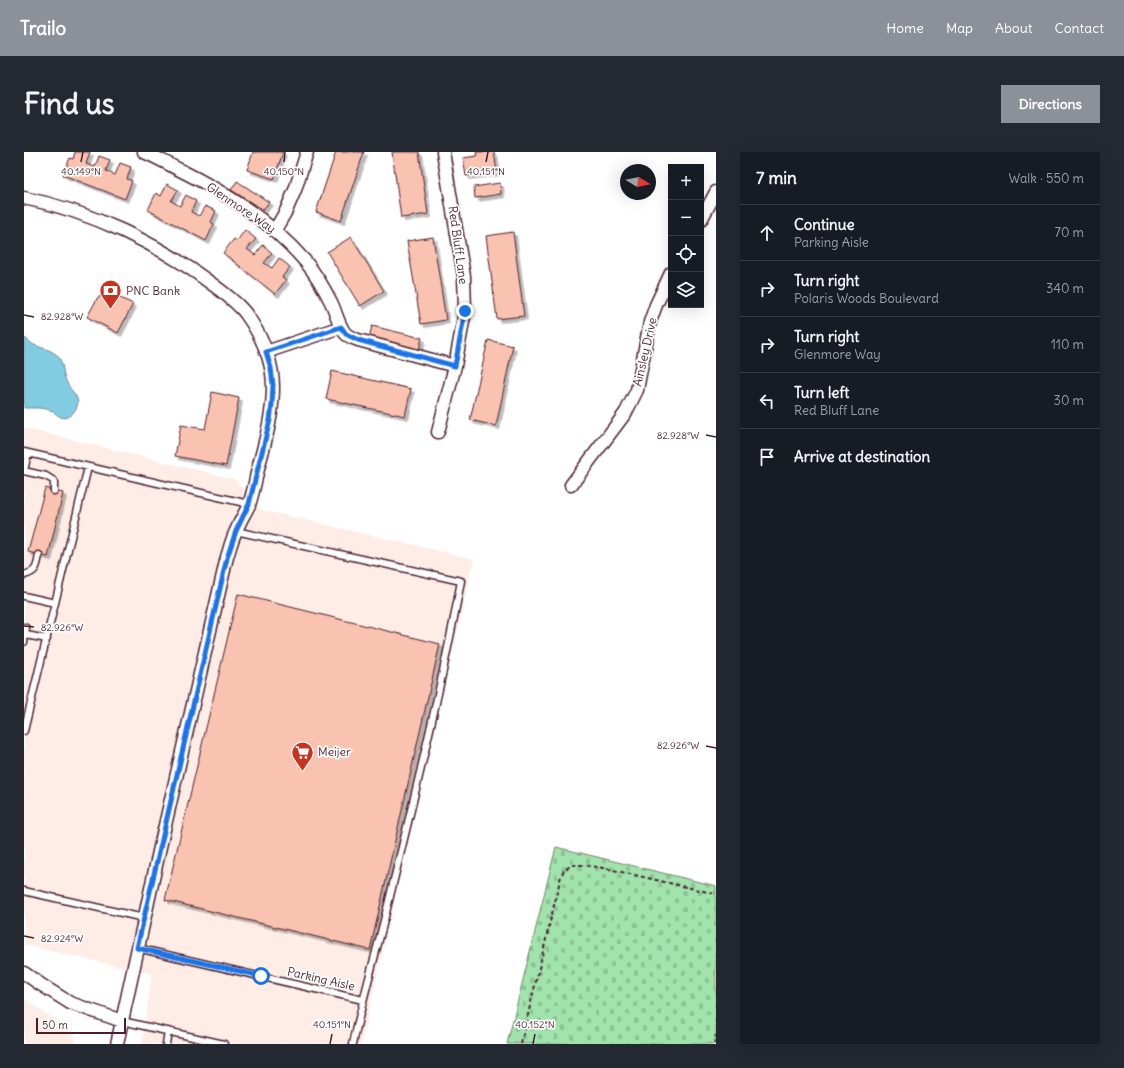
<!DOCTYPE html>
<meta charset="utf-8">
<style>
:root{--surface:#171b24;--page:#242831;--text:#f1f3f6;--muted:#9ea1a6;--line:#363941;--accent:#8c9099}
body{margin:0;font-family:Delius,sans-serif;background:var(--page);color:var(--text)}
.controls{position:absolute;right:12px;top:12px;display:grid;overflow:hidden;border-radius:0px;box-shadow:0 4px 16px #0002}
.controls button{width:36px;height:36px;display:grid;place-items:center;padding:0;border:0;border-bottom:1px solid var(--line);background:var(--surface);color:var(--text);font:20px sans-serif}
.compass{position:absolute;left:596px;top:12px;width:36px;height:36px;border-radius:50%;background:var(--surface);box-shadow:0 4px 16px #0002;rotate:100deg}
.scale{position:absolute;left:12px;bottom:10px;width:90px;box-sizing:border-box;padding-left:4px;border:2px solid #4a1f2b;border-top:0;font-size:11px;line-height:14px;white-space:nowrap;color:#4a1f2b;-webkit-text-stroke:3px #fff;paint-order:stroke}
.stop{position:absolute;width:12px;height:12px;margin:-9px;border:3px solid #1a73e8;border-radius:50%;background:#fff}
.stop.end{background:#1a73e8;border-color:#fff;box-shadow:0 1px 4px #0008}
.list{margin:0;padding:0;list-style:none}
h2{display:flex;justify-content:space-between;align-items:center;height:52px;margin:0;padding:0 16px;font-size:17px}
h2 small{font-size:13px;font-weight:400;color:var(--muted)}
.list li{display:grid;grid-template-columns:26px 1fr auto;gap:12px;align-items:center;box-sizing:border-box;height:56px;padding:0 16px;border-top:1px solid var(--line)}
.list b{display:block;font-size:15px;white-space:nowrap}
.list p{margin:0;font-size:13px;white-space:nowrap;color:var(--muted)}
.list em{font-size:13px;font-style:normal;color:var(--muted)}
.icon{flex:none;width:22px;height:22px;fill:none;stroke:currentColor;stroke-width:2;stroke-linecap:round;stroke-linejoin:round}
.map{position:relative;flex:none;width:692px;height:892px;overflow:hidden;border-radius:0px}
header{display:flex;align-items:center;gap:24px;box-sizing:border-box;height:56px;padding:0 20px;background:var(--accent);color:#fff}
header strong{font-size:19px}
nav{display:flex;gap:22px;margin-inline-start:auto;font-size:14px}
.intro{display:flex;align-items:center;justify-content:space-between;box-sizing:border-box;height:96px;padding:0 24px}
h1{margin:0;font-size:28px}
.button{padding:10px 18px;border-radius:0px;background:var(--accent);color:#fff;font-size:14px;font-weight:700}
main{display:flex;gap:24px;padding:0 24px}
aside{flex:1;background:var(--surface);border-radius:0px;box-shadow:0 4px 16px #0002}
.map>svg:first-child{display:block}
.built{fill:#feede7}
.cemetery{fill:url(#cemetery-stones);stroke:#76816c}
.water{fill:#82cce2;stroke:#6c8799}
.building{fill:#fac2b0;stroke:#4a1f2b;filter:url(#shadow)}
.lines{fill:none;stroke-linecap:round;stroke-linejoin:round}
.lane-casing{stroke:#4a1f2b;stroke-width:9}
.street-casing{stroke:#4a1f2b;stroke-width:15}
.path{stroke:#4a1f2b;stroke-width:2;stroke-dasharray:4 3;stroke-linecap:butt}
.lane{stroke:#fff;stroke-width:6}
.street{stroke:#fff;stroke-width:12}
.route{stroke:#1a73e8;stroke-width:5}
.ticks{fill:none;stroke:#4a1f2b;stroke-width:1.5}
.labels{text-anchor:middle;stroke-width:3.5;stroke-linejoin:round;paint-order:stroke}
.street-label{font-size:12px;fill:#4a1f2b;stroke:#fff}
.poi-label{font-size:12px;fill:#4a1f2b;stroke:#fff;text-anchor:start}
.ticks-label{font-size:10px;text-anchor:middle;fill:#4a1f2b;stroke:#fff;stroke-width:3.5;stroke-linejoin:round;paint-order:stroke}
</style>
<header>
<strong>Trailo</strong>
<nav><a>Home</a><a>Map</a><a>About</a><a>Contact</a></nav>
</header>
<div class="intro"><h1>Find us</h1><a class="button">Directions</a></div>
<main>
<div class="map">
<svg width="692" height="892" viewBox="0 0 692 892">
<defs>
<pattern id="cemetery-stones" width="16" height="16" patternUnits="userSpaceOnUse"><rect width="16" height="16" fill="#a1e3ad"/><path d="M2 7V4a2 2 0 0 1 4 0v3zM10 15v-3a2 2 0 0 1 4 0v3z" fill="#8cc295"/></pattern>
<filter id="shadow"><feDropShadow dx="3.5" dy="3.5" stdDeviation="0" flood-color="#0004"/></filter>
</defs>
<rect width="100%" height="100%" fill="#fff"/>
<filter id="ink" filterUnits="userSpaceOnUse"><feTurbulence type="fractalNoise" baseFrequency=".025" numOctaves="2"/><feDisplacementMap in="SourceGraphic" scale="8" xChannelSelector="R" yChannelSelector="G"/><feConvolveMatrix kernelMatrix="1 2 1 2 8 2 1 2 1" color-interpolation-filters="sRGB"/></filter>
<g filter="url(#ink)">
<!-- built -->
<path class="built" d="M0 276 210 327 238 358 450 407 337 892H118L128 822 0 793Z
M0 846 49 881 52 892H0Z"/>
<!-- cemetery -->
<path class="cemetery" d="M532 695 692 734V892H483Z"/>
<!-- water -->
<path class="water" d="M0 186C4 187 6 191 10 193 17 196 26 197 33 203 40 209 38 223 43 231 46 238 53 243 54 250 54 255 49 262 44 265 37 268 33 262 28 259 20 255 9 256 0 256Z"/>
<!-- building -->
<path class="building" d="M51 0H66L62 12 71 15 75 4 86 8 82 19 91 23 96 11 107 15 103 27 108 29 101 47 39 23 46 6 49 7Z
M229 0H259L250 27 223 18Z
M312 0H340L317 69 292 60Z
M368 0H395L404 62 377 66Z
M452 0H470L473 20 442 24 439 6 453 4Z
M213 29 245 50 239 58 207 38Z
M476 31 477 42 451 46 450 35Z
M143 32 154 38 147 49 156 54 162 43 172 49 167 60 175 64 181 54 192 59 187 70 190 72 182 89 124 58 132 41 137 44Z
M221 78 232 87 223 97 231 103 239 93 248 101 240 111 248 116 255 106 266 115 258 125 262 128 251 142 199 101 210 87 213 89Z
M489 80 500 164 473 167 462 84Z
M327 85 360 139 336 154 303 100Z
M409 85 422 168 397 172 383 89Z
M88 142 109 152 94 181 63 165 74 145Z
M348 174 398 186 395 198 345 186Z
M464 188 489 194 472 274 446 268Z
M308 219 387 237 381 264 302 247Z
M188 240 215 246 202 314 151 304 157 273 181 277Z
M21 336 39 341 24 405 4 400Z
M214 442 416 492 346 798 141 748Z"/>
<g class="lines">
<defs>
<path id="lane" d="M0 300 225 352
M4 301 0 319 22 324 30 329V339
M212 379 437 429C418 532 393 634 368 736 356 788 340 840 329 892
M0 423C13 420 13 414 15 403
M0 444 31 451
M0 475 2 476 0 490
M2 483 23 487
M0 579 64 315
M0 739 120 766
M113 796 339 848
M98 869 200 892
M142 892 144 879"/>
<path id="street" d="M120 0C132 5 144 12 156 18 204 42 245 68 281 109 291 121 300 136 307 150 312 160 314 172 321 181 324 185 330 186 334 188L431 214
M0 46C66 59 135 92 188 132 200 141 213 150 222 162 237 183 249 209 249 235 249 263 241 290 234 317 231 329 229 342 225 353 221 361 216 369 213 377 208 386 206 396 203 405L136 695 93 892
M677 68 692 40
M251 78 262 59 271 38 283 0
M242 200 317 175
M414 280 431 214 441 159 440 124 419 0
M547 333 594 271 602 260 613 238 626 170 632 153 647 121
M0 821 16 832 46 851 98 869"/>
</defs>
<!-- lane casing -->
<use href="#lane" class="lane-casing"/>
<!-- street casing -->
<use href="#street" class="street-casing"/>
<!-- path -->
<path class="path" d="M497 892 537 724 540 718 548 713H560L585 717 692 742
M690 892 692 883"/>
<!-- lane -->
<use href="#lane" class="lane"/>
<!-- street -->
<use href="#street" class="street"/>
</g>
</g>
<g class="lines" filter="url(#ink)">
<!-- route -->
<path class="route" d="M237 824 113 796 203 406 212 379 225 352 246 268 248 253 249 233 247 216 242 200 317 175 322 182 334 188 431 214 441 159"/>
</g>
<!-- ticks -->
<path class="ticks" d="M57 10 59 0M260 10 261 0M462 10 464 0M0 163 10 165M682 283 692 285M0 474 10 475M682 594 692 596M0 784 10 786M306 892 308 882M509 892 511 882"/>
<!-- icons -->
<defs>
<symbol id="bank-pin" viewBox="-11 -11 22 30"><path d="M0 17L-7.5 6A9.5 9.5 0 1 1 7.5 6Z" fill="#c8321e" stroke="#fff"/><path d="M-6-4H6V4H-6ZM0-2.3a2.3 2.3 0 1 0 0 4.6a2.3 2.3 0 1 0 0-4.6Z" fill="#fff"/></symbol>
<symbol id="supermarket-pin" viewBox="-11 -11 22 30"><path d="M0 17L-7.5 6A9.5 9.5 0 1 1 7.5 6Z" fill="#c8321e" stroke="#fff"/><path d="M-6-5.5h2.5l.6 2H6L4.5 2H-2.5L-4.4-4H-6ZM-1.5 3.2a1.3 1.3 0 1 0 .1 0ZM3 3.2a1.3 1.3 0 1 0 .1 0Z" fill="#fff"/></symbol>
</defs>
<g fill-rule="evenodd">
<use href="#bank-pin" x="74" y="126" width="25" height="34"/>
<use href="#supermarket-pin" x="266" y="588" width="25" height="34"/>
</g>
<g class="labels">
<!-- street labels -->
<g class="street-label">
<text transform="translate(217 56) rotate(34)" y="4">Glenmore Way</text>
<text transform="translate(434 93) rotate(82)" y="4">Red Bluff Lane</text>
<text transform="translate(621 200) rotate(-77)" y="4">Ainsley Drive</text>
<text transform="translate(297 827) rotate(13)" y="4">Parking Aisle</text>
</g>
<!-- poi labels -->
<g class="poi-label">
<text x="102" y="143">PNC Bank</text>
<text x="294" y="604">Meijer</text>
</g>
</g>
<g class="ticks-label">
<text x="57" y="23">40.149°N</text>
<text x="260" y="23">40.150°N</text>
<text x="462" y="23">40.151°N</text>
<text x="38" y="168">82.928°W</text>
<text x="654" y="287">82.928°W</text>
<text x="38" y="479">82.926°W</text>
<text x="654" y="597">82.926°W</text>
<text x="38" y="790">82.924°W</text>
<text x="308" y="876">40.151°N</text>
<text x="511" y="876">40.152°N</text>
</g>
</svg>
<div class="controls">
<button>+</button>
<button>−</button>
<button><svg class="icon" aria-label="locate" viewBox="0 0 24 24"><circle cx="12" cy="12" r="6"/><path d="M12 2v4M12 18v4M2 12h4M18 12h4"/></svg></button>
<button><svg class="icon" aria-label="layers" viewBox="0 0 24 24"><path d="M12 4l9 5-9 5-9-5zM3 14l9 5 9-5"/></svg></button>
</div>
<svg class="compass" viewBox="-18 -18 36 36"><path d="M0-13l5 13h-10z" fill="#e53935"/><path d="M0 13l5-13h-10z" fill="#9ea1a6"/></svg>
<div class="scale">50 m</div>
<div class="stop" style="left:237px;top:824px"></div>
<div class="stop end" style="left:441px;top:159px"></div>
</div>
<aside>
<h2>7 min<small>Walk · 550 m</small></h2>
<ul class="list">
<li><svg class="icon" aria-label="ahead" viewBox="0 0 24 24"><path d="M12 20V5M6 11l6-6 6 6"/></svg><div><b>Continue</b><p>Parking Aisle</p></div><em>70 m</em></li>
<li><svg class="icon" aria-label="right" viewBox="0 0 24 24"><path d="M7 20v-9h11M14 6l5 5-5 5"/></svg><div><b>Turn right</b><p>Polaris Woods Boulevard</p></div><em>340 m</em></li>
<li><svg class="icon" aria-label="right" viewBox="0 0 24 24"><path d="M7 20v-9h11M14 6l5 5-5 5"/></svg><div><b>Turn right</b><p>Glenmore Way</p></div><em>110 m</em></li>
<li><svg class="icon" aria-label="left" viewBox="0 0 24 24"><path d="M17 20v-9H6M10 6l-5 5 5 5"/></svg><div><b>Turn left</b><p>Red Bluff Lane</p></div><em>30 m</em></li>
<li><svg class="icon" aria-label="arrive" viewBox="0 0 24 24"><path d="M6 21V4h12l-3 4 3 4H6"/></svg><div><b>Arrive at destination</b></div></li>
</ul>
</aside>
</main>
